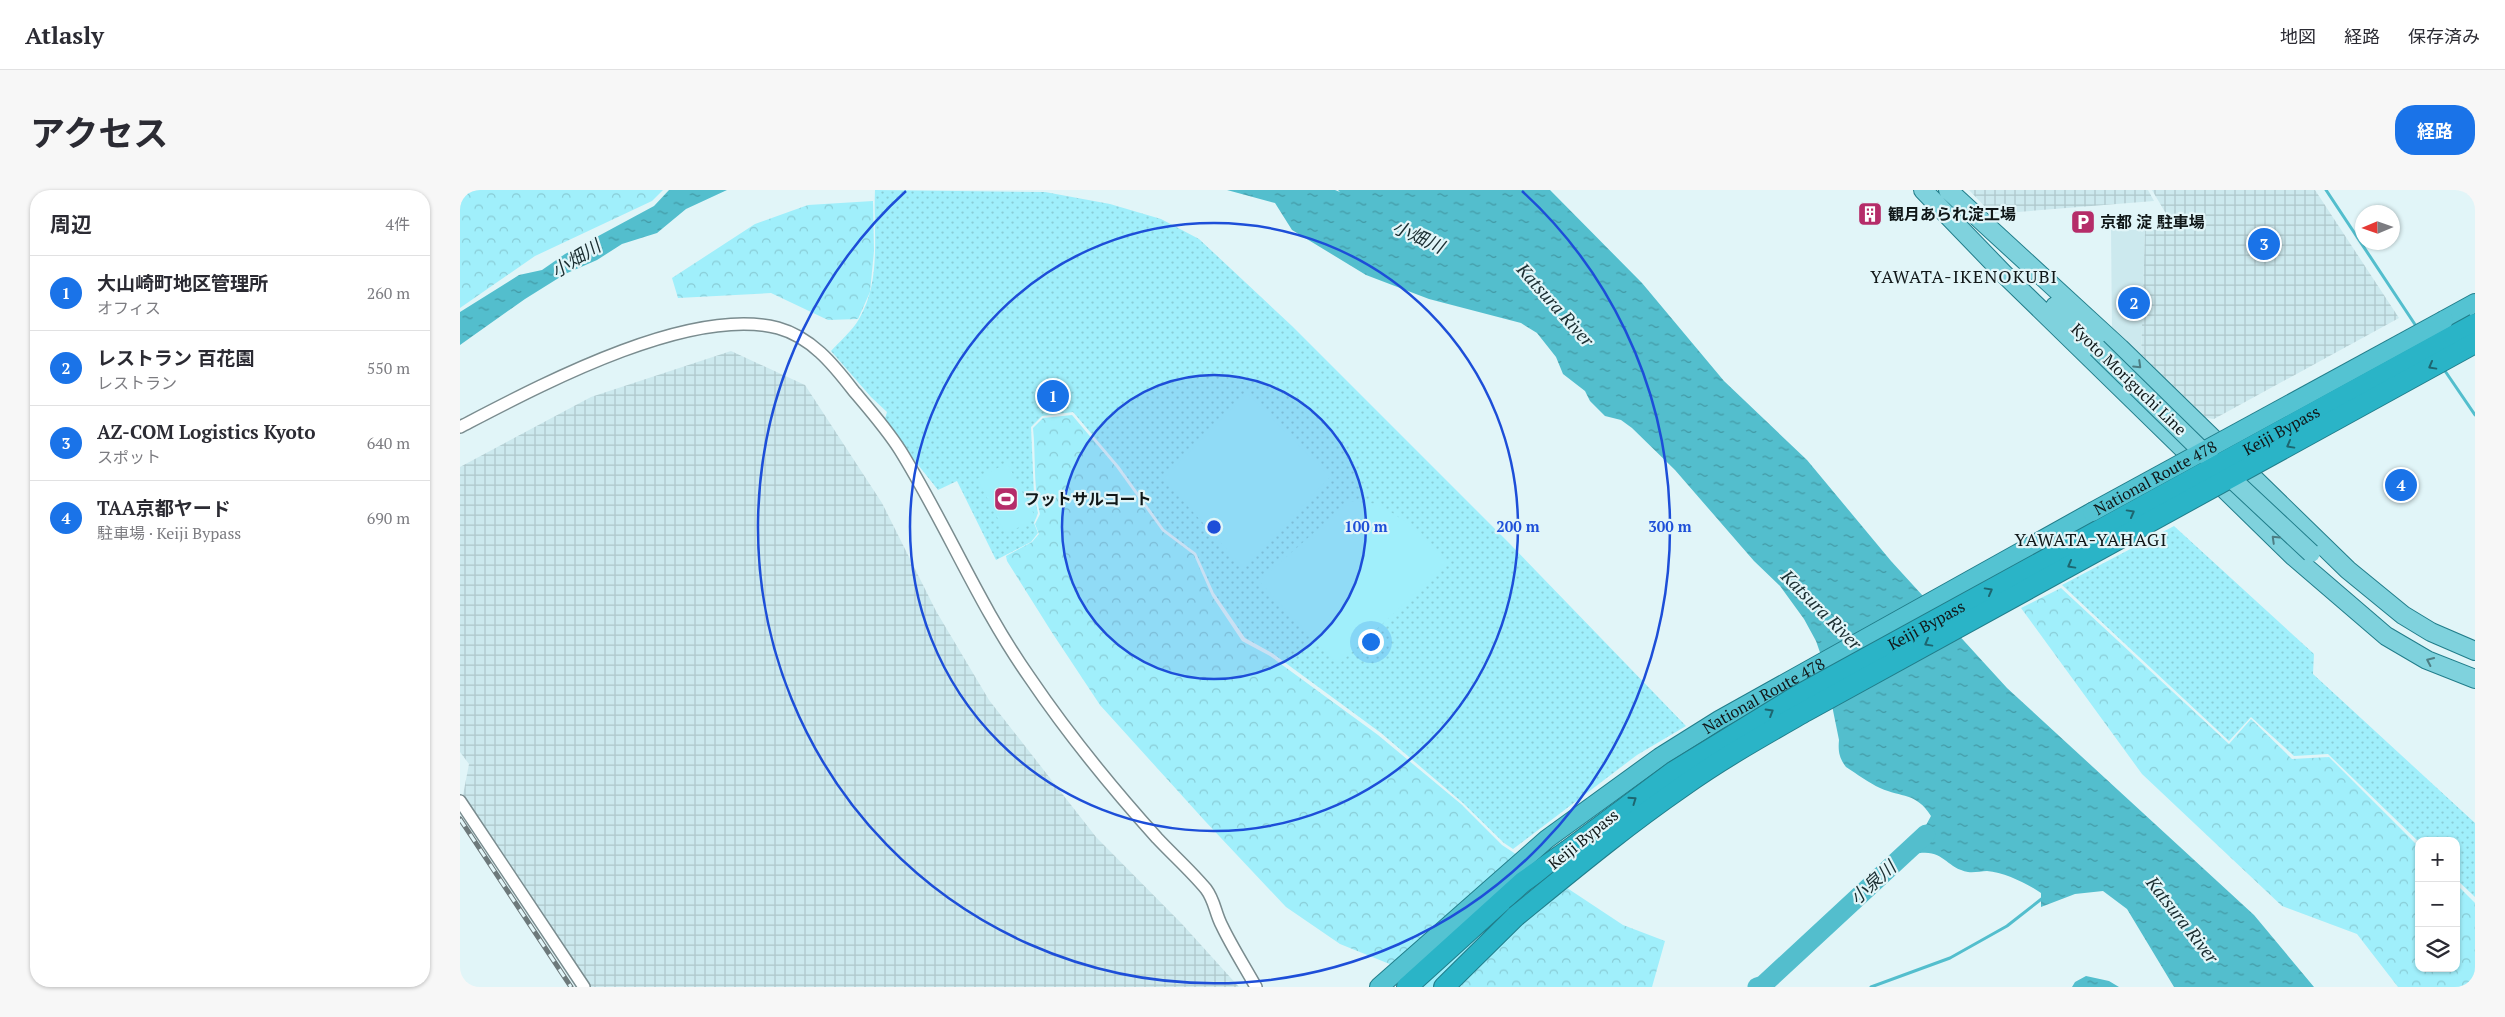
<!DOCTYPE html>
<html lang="ja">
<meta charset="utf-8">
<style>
:root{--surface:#fff;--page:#f7f7f7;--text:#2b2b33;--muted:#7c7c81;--line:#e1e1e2;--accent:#1a73e8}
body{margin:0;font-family:"PT Serif","Noto Sans JP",serif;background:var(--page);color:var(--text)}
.controls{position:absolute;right:15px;bottom:15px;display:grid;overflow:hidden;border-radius:10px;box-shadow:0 1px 4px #0004}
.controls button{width:45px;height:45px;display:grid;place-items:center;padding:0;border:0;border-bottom:1px solid var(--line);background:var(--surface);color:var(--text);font:25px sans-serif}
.compass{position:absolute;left:1895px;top:15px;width:45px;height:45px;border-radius:50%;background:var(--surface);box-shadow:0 1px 4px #0004;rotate:268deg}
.you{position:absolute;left:910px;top:451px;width:18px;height:18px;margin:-12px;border:4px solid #fff;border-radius:50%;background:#1a73e8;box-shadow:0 0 0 8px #1a73e833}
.badge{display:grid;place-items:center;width:32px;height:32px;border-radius:50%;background:var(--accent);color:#fff;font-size:16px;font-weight:700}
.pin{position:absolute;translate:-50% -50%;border:2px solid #fff;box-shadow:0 1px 5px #0006}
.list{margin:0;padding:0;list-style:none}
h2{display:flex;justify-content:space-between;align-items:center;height:65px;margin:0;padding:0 20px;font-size:21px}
h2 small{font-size:16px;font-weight:400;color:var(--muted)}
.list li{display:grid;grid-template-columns:32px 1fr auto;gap:15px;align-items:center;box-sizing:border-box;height:75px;padding:0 20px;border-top:1px solid var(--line)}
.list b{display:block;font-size:19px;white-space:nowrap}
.list p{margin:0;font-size:16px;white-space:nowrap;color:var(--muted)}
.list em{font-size:16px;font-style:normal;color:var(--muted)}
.icon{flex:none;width:28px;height:28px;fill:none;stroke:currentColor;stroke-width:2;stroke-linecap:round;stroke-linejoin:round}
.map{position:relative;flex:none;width:2015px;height:797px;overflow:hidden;border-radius:20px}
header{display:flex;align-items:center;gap:30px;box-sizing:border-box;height:70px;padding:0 25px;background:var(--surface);border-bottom:1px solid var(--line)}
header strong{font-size:24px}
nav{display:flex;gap:28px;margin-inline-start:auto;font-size:18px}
.intro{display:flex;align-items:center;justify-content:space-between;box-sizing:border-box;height:120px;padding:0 30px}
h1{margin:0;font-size:35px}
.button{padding:12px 22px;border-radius:20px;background:var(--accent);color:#fff;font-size:18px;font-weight:700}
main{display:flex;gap:30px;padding:0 30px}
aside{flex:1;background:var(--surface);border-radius:20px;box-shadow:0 1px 4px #0004}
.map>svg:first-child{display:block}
.built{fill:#cce9ee}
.industrial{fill:url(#industrial-grid)}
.green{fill:url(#green-dots)}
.forest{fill:url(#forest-crowns)}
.pitch{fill:#a0effb}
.water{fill:url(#water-ripples)}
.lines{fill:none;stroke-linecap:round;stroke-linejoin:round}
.stream{stroke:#53becd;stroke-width:3}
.river{stroke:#53becd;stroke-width:19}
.minor-casing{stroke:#7a8c8f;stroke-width:14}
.primary-casing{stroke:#217d8a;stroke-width:20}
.trunk-casing{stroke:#217d8a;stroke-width:20}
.motorway-casing{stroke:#217d8a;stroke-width:22}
.minor{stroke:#fff;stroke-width:11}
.primary{stroke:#7fd2dd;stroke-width:18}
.trunk{stroke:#54c3d2;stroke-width:18}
.motorway{stroke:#2ab4c7;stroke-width:20}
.rail-casing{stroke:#6d797b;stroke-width:5}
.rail{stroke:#e1f5f8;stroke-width:3;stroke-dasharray:9;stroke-linecap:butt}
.primary-bridge-casing{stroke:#217d8a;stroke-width:20;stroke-linecap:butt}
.trunk-bridge-casing{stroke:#217d8a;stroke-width:20;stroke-linecap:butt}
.motorway-bridge-casing{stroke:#217d8a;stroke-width:22;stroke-linecap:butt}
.primary-bridge{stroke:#7fd2dd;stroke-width:18}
.trunk-bridge{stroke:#54c3d2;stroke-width:18}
.motorway-bridge{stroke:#2ab4c7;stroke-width:20}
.oneway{stroke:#4d7e84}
.oneway2{stroke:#1d6670}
.ring{fill:none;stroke:#1d4ed8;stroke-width:2.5}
.labels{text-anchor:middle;stroke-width:4.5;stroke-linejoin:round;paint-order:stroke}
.poi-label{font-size:16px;font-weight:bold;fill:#101718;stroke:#e1f5f8;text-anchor:start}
.street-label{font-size:16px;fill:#101718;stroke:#e1f5f8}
.water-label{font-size:18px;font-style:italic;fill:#1a2d30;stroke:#e1f5f8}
.neighbourhood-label{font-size:18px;letter-spacing:1px;fill:#101718;stroke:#e1f5f8}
.centre{fill:#1d4ed8;stroke:#e1f5f8;stroke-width:2.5}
.ring-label{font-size:15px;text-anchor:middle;font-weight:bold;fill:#1d4ed8;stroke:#e1f5f8;stroke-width:4.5;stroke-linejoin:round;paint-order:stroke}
</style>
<header>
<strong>Atlasly</strong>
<nav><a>地図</a><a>経路</a><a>保存済み</a></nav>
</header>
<div class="intro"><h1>アクセス</h1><a class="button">経路</a></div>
<main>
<aside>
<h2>周辺<small>4件</small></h2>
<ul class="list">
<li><span class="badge">1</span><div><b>大山崎町地区管理所</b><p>オフィス</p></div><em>260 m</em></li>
<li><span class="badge">2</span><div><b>レストラン 百花園</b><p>レストラン</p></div><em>550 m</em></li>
<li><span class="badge">3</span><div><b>AZ-COM Logistics Kyoto</b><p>スポット</p></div><em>640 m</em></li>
<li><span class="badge">4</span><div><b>TAA京都ヤード</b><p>駐車場 · Keiji Bypass</p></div><em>690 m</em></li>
</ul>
</aside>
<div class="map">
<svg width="2015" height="797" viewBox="0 0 2015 797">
<defs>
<pattern id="industrial-grid" width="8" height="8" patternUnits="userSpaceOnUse" patternTransform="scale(1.25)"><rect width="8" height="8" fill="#cce9ee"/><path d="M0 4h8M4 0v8" fill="none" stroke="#aec7cb"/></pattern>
<pattern id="green-dots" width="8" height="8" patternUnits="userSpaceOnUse" patternTransform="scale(1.25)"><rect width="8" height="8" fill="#a0effb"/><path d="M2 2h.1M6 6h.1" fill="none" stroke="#89ccd6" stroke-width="1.8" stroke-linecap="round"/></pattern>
<pattern id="forest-crowns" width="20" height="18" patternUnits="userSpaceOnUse" patternTransform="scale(1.25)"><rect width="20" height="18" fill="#a0effb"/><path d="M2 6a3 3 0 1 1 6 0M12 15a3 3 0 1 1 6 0" fill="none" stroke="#89ccd6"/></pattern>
<pattern id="water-ripples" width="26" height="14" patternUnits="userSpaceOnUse" patternTransform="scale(1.25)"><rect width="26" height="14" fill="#53becd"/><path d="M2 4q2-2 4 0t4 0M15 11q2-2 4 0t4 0" fill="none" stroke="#4399a5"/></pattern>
</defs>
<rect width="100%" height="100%" fill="#e1f5f8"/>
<!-- built -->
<path class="built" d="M1651 40H1685L1681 168 1652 140Z"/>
<!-- industrial -->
<path class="industrial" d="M1509 0H1688L1694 11 1532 24Z
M1692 0H1855L1939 128 1754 229 1740 227 1681 168 1685 40 1715 39Z
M271 161 345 195 422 313 476 421 529 510 636 647 722 734 779 797H130L3 605 9 574 0 562V277L131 207Z"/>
<!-- green -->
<path class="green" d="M415 0 585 2 650 14 701 29 739 49 832 136 1049 353 1226 536 1177 565 1053 659 1044 653 1003 613 921 543 812 463 785 448 754 403 736 363 704 339 659 276 613 222 582 226 571 237 574 305 578 323 574 333 578 343 571 352 536 370 497 291 478 300 424 232 427 222 411 207 371 161C380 151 392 141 399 129 422 90 413 43 415 0Z
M1714 336 1854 464 1853 484 2015 633V707L1996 689V651L1959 652 1868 564 1834 566 1791 527 1769 551 1602 395Z"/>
<!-- forest -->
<path class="forest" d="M0 0H203L192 11 75 66 0 118Z
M413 11 414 61 410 102 398 129 368 130 311 103 218 108 212 88 295 34 348 15Z
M612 225 656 277 702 341 734 365 752 406 782 451 810 466 918 545 1001 614 1042 655 1163 735 1205 751 1192 797H954L937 777 880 754 826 717 745 631 640 515 591 441 547 371 546 366 572 352 579 344 575 334 580 324C573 296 576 266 573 238L583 228Z
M1601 398 1769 554 1791 529 1832 569 1869 567 1959 657V778H1996V694L2015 713V797H1938L1897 744 1822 716 1682 584 1561 418Z"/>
<!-- pitch -->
<path class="pitch" d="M787 203 870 287 784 378 703 289Z
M547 273 576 328 546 344 517 289Z
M890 311 919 314 959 341 988 373 878 475 799 391Z"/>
<!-- water -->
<path class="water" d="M209 0H267L226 19 197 43 162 54 137 70 105 84 65 109 0 155V122L59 85 82 80 105 64 194 16Z
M767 0H875L880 2 878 0H1090L1182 93 1264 191 1347 270 1431 371 1547 498 1794 725 1854 797H1714L1667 719 1643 701 1615 704 1581 717V703C1568 694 1544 682 1527 681 1521 681 1514 683 1508 682 1484 678 1484 656 1451 665L1444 656 1465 637 1471 626C1456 602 1442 608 1420 598 1409 593 1397 584 1386 577 1379 568 1378 561 1379 550L1363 471 1356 451 1344 429 1320 396 1294 371 1215 280 1172 238 1161 230 1145 226 1130 211 1125 201 1103 184 1096 167 1077 143 1061 133 969 109 906 85 832 40 815 13Z
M1626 786 1649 791 1659 797H1612L1615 792Z"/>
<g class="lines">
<!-- stream -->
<path class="stream" d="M1866 0 1958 139
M1983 178 2015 225
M1411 797 1490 768 1547 736 1584 707"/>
<!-- river -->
<path class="river" d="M1297 797 1303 795 1466 644"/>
<defs>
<path id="minor" d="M0 237C79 196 229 115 318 138 351 147 373 174 393 200 409 219 426 238 440 260 486 334 519 416 570 488 608 544 652 598 697 648 713 665 731 681 746 699 755 711 755 723 762 736 772 757 785 777 796 797
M0 611 124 797"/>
<path id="primary" d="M1463 0 1545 85 1834 367 1926 446 1967 470 2015 489
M1488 0 1660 158 1888 380 1943 425 1971 442 2015 461
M1595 116 1637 158"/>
<g id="trunk">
<path d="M1984 130 2015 113"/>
<path id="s1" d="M919 797 1087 649 1200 567 1259 530 1632 322"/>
</g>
<path id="motorway" d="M947 797 1063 692 1107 661
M984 797 1056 726"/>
</defs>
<!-- minor casing -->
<use href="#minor" class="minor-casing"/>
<!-- primary casing -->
<use href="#primary" class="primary-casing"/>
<!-- trunk casing -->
<use href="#trunk" class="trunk-casing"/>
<!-- motorway casing -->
<use href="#motorway" class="motorway-casing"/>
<!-- minor -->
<use href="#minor" class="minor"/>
<!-- primary -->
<use href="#primary" class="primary"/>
<!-- trunk -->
<use href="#trunk" class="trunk"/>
<!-- motorway -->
<use href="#motorway" class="motorway"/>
<defs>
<path id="rail" d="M0 629 111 797"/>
</defs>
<!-- rail casing -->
<use href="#rail" class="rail-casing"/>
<!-- rail -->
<use href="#rail" class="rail"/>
<defs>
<path id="primary-bridge" d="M1637 158 1743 262 1851 363"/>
<g id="trunk-bridge">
<path id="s2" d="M1632 322 1984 130"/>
</g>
<g id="motorway-bridge">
<path id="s3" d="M1107 661 1213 582 1337 506 2015 134"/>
<path d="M1056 726C1110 682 1164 637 1222 597 1261 569 1304 545 1346 521L2015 153"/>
</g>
</defs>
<!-- primary-bridge casing -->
<use href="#primary-bridge" class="primary-bridge-casing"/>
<!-- trunk-bridge casing -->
<use href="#trunk-bridge" class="trunk-bridge-casing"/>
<!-- motorway-bridge casing -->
<use href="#motorway-bridge" class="motorway-bridge-casing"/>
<!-- primary-bridge -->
<use href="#primary-bridge" class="primary-bridge"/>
<!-- trunk-bridge -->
<use href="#trunk-bridge" class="trunk-bridge"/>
<!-- motorway-bridge -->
<use href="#motorway-bridge" class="motorway-bridge"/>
</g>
<!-- one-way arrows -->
<defs><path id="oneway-chevron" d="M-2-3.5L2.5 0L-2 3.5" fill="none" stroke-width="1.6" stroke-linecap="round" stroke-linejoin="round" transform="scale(1.25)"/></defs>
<g class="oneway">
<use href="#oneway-chevron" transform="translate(1678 175) rotate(44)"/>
<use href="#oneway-chevron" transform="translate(1815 349) rotate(-136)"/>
<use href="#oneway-chevron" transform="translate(1970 471) rotate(-155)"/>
</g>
<g class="oneway2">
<use href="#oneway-chevron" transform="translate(1972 176) rotate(151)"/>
<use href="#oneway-chevron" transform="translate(1830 255) rotate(151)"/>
<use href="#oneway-chevron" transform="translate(1671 323) rotate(-29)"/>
<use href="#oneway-chevron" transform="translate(1611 375) rotate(151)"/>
<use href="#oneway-chevron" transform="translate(1529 401) rotate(-29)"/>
<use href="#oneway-chevron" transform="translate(1468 453) rotate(151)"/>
<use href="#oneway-chevron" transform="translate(1310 522) rotate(-31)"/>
<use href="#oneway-chevron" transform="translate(1173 610) rotate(-35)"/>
</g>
<!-- distance rings -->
<circle cx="754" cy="337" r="152" fill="#1d4ed8" fill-opacity=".12"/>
<g class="ring">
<circle cx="754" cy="337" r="152"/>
<circle cx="754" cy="337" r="304"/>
<path d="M1062 1A456 456 0 1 1 446 1"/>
</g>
<!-- icons -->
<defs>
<symbol id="building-square" viewBox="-11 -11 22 22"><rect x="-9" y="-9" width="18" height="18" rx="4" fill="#b52c69" stroke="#e1f5f8"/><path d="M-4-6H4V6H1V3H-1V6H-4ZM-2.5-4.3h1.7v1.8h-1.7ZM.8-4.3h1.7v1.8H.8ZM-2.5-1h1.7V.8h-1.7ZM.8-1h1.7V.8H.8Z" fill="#fff"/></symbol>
<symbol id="parking-square" viewBox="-11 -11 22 22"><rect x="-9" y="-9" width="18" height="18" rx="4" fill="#b52c69" stroke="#e1f5f8"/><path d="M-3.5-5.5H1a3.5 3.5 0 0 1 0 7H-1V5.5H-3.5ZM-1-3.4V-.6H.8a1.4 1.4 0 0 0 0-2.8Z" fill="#fff"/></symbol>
<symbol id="stadium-square" viewBox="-11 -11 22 22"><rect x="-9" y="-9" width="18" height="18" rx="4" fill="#b52c69" stroke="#e1f5f8"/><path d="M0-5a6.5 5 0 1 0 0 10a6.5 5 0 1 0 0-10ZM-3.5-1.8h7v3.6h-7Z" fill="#fff"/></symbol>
</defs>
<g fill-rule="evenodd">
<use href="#building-square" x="1396" y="10" width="28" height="28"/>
<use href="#parking-square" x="1609" y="18" width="28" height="28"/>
<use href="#stadium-square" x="532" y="295" width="28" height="28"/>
</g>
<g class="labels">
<!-- poi labels -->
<g class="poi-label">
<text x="1428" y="30">観月あられ淀工場</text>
<text x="1640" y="38">京都 淀 駐車場</text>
<text x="564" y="315">フットサルコート</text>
</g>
<!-- street labels -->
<g class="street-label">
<text transform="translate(1669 189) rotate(44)" y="6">Kyoto Moriguchi Line</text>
<text dy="6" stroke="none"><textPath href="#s3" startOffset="830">Keiji Bypass</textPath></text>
<text dy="6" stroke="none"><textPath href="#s2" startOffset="72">National Route 478</textPath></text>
<text dy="6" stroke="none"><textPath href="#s3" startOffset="425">Keiji Bypass</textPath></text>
<text dy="6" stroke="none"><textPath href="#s1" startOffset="484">National Route 478</textPath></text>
<text transform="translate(1123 649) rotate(-39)" y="6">Keiji Bypass</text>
</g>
<!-- water labels -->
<g class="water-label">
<text transform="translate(958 47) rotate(24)" y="6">小畑川</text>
<text transform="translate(116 69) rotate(-32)" y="6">小畑川</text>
<text transform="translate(1095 115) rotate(48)" y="6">Katsura River</text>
<text transform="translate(1361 420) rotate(45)" y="6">Katsura River</text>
<text transform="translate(1413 693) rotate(-42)" y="6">小泉川</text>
<text transform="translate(1722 730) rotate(52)" y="6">Katsura River</text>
</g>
<!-- neighbourhood labels -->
<g class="neighbourhood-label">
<text x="1504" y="93">YAWATA-IKENOKUBI</text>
<text x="1631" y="356">YAWATA-YAHAGI</text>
</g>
</g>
<circle cx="754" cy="337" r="8" class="centre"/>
<g class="ring-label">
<text x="906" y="342">100 m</text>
<text x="1058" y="342">200 m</text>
<text x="1210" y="342">300 m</text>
</g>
</svg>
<div class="controls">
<button>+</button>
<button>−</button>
<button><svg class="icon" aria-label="layers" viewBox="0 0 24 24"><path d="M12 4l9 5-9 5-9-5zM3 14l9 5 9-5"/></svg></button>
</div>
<svg class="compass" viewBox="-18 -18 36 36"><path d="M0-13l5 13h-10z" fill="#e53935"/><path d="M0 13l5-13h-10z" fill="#7c7c81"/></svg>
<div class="you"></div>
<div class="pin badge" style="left:593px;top:206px">1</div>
<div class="pin badge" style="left:1674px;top:113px">2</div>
<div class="pin badge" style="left:1804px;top:54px">3</div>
<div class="pin badge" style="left:1941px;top:295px">4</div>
</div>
</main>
